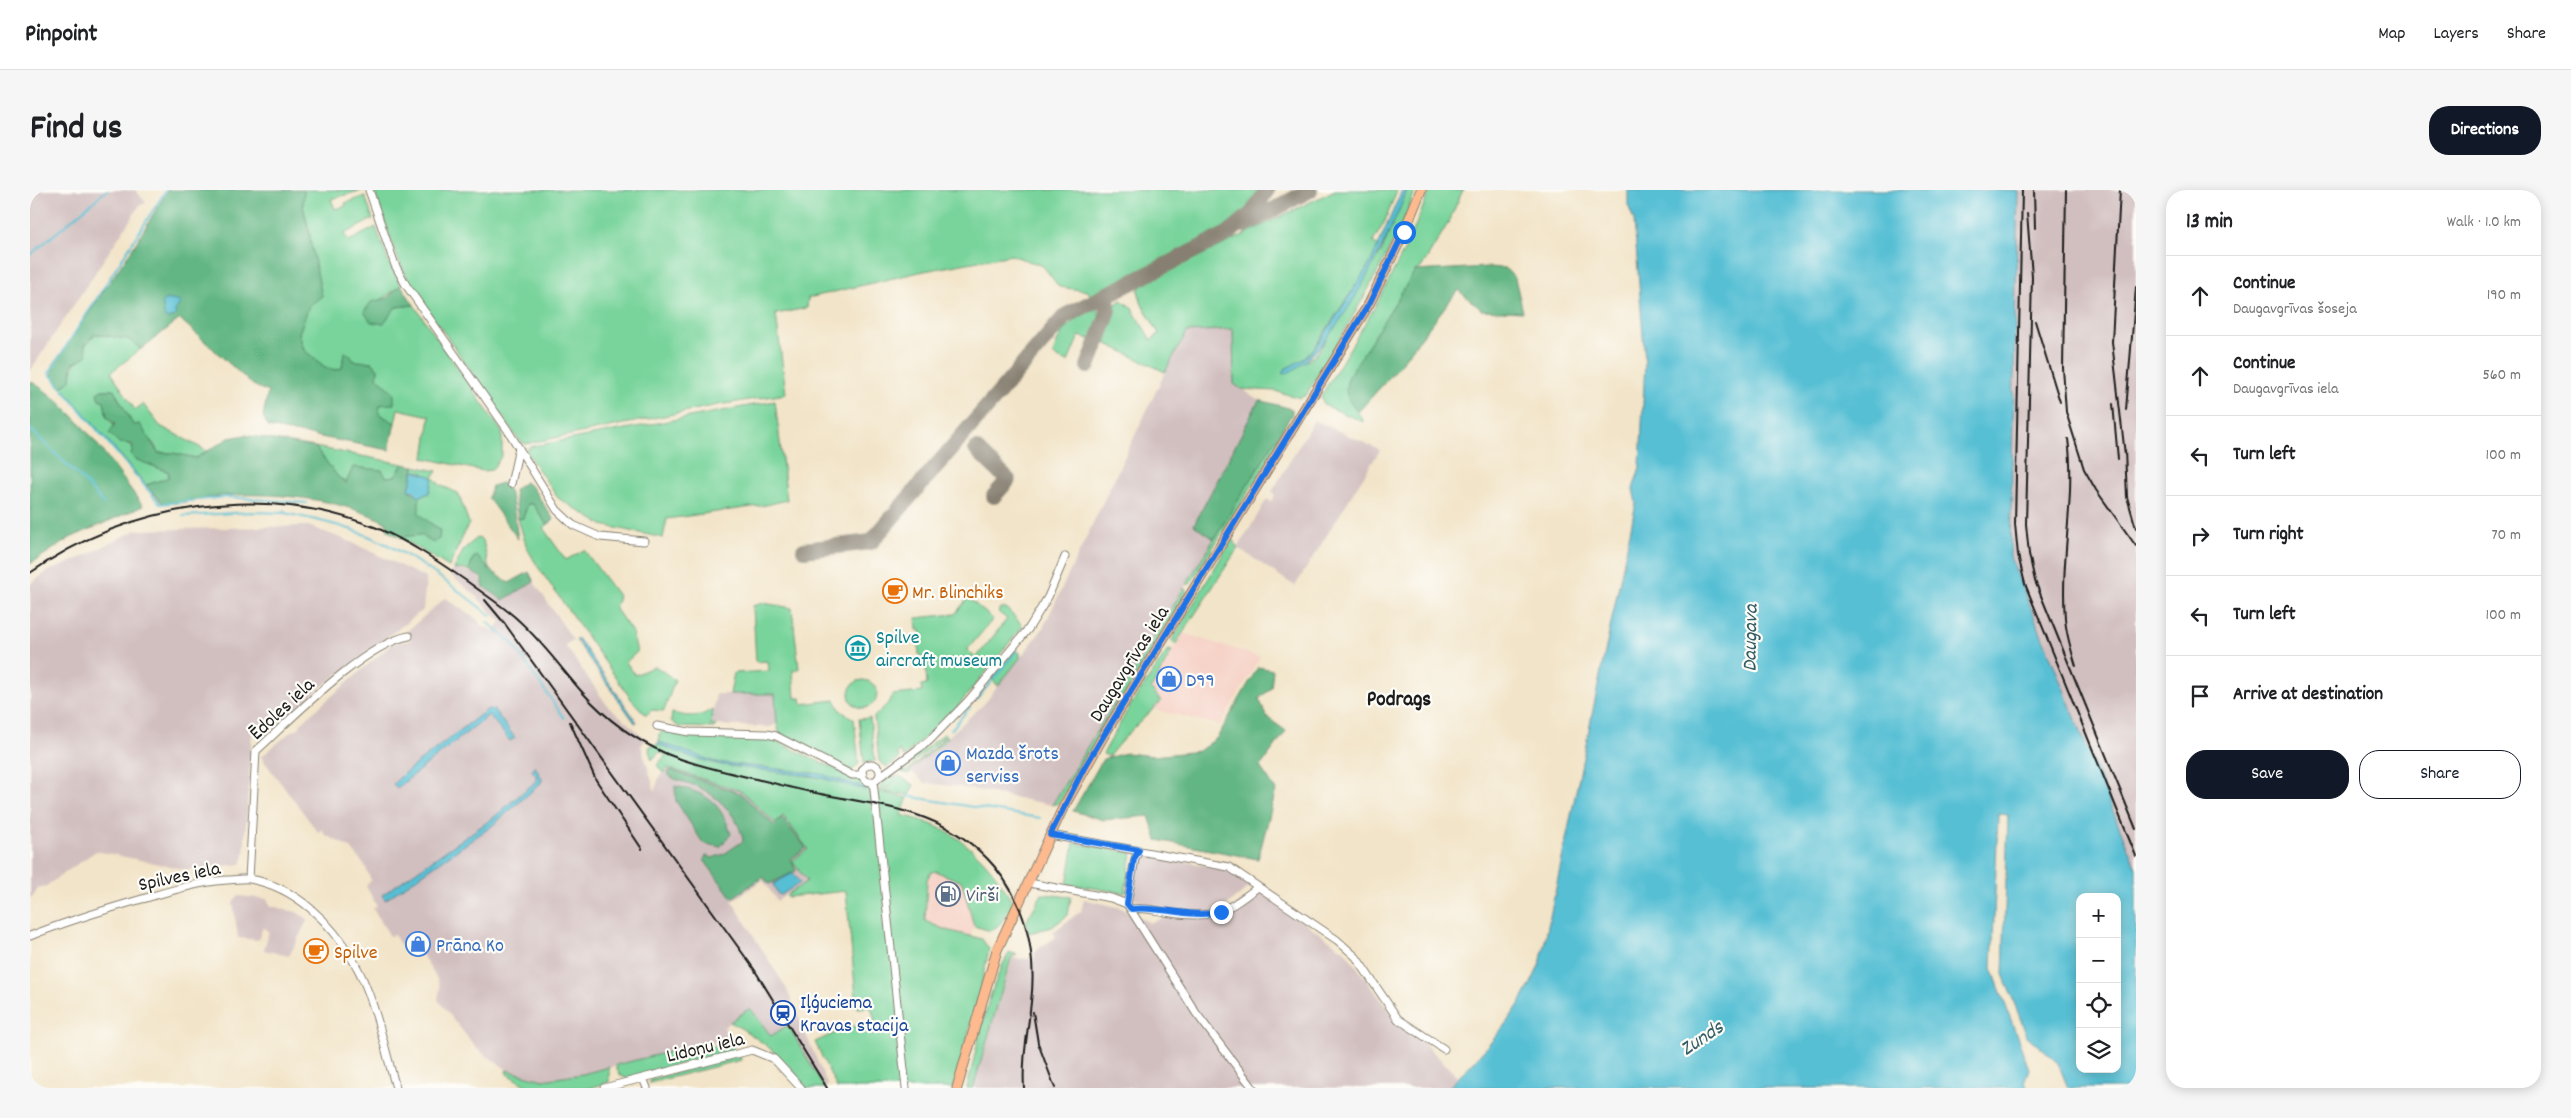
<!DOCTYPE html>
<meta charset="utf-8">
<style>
:root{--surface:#fff;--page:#f6f6f6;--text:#202124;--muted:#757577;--line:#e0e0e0;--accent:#111827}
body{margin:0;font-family:Dekko,sans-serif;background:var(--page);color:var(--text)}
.controls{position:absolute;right:15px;bottom:15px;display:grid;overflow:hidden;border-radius:10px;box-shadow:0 2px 12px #0003}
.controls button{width:45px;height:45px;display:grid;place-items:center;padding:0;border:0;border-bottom:1px solid var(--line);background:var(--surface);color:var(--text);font:25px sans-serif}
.stop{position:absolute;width:15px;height:15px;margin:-11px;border:4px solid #1a73e8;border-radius:50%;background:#fff}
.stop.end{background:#1a73e8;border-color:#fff;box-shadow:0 1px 5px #0008}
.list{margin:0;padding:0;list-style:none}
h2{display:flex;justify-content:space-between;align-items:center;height:65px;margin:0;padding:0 20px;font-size:21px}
h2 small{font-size:16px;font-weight:400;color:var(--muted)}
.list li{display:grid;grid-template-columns:32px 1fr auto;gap:15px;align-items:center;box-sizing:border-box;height:80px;padding:0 20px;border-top:1px solid var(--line)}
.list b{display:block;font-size:19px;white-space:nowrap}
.list p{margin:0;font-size:16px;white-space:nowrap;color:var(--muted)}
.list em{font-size:16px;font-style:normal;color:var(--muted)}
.actions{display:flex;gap:10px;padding:15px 20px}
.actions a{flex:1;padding:11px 0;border:1px solid var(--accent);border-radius:20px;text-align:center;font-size:18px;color:var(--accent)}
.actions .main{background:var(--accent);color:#fff}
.icon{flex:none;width:28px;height:28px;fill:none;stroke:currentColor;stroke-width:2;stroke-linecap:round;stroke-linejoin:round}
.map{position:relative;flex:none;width:2106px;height:898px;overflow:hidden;border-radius:20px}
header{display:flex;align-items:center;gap:30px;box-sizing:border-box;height:70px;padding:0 25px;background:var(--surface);border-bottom:1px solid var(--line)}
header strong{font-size:24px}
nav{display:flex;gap:28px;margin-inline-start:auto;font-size:18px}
.intro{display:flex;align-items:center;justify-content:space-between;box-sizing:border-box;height:120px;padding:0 30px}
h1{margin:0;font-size:35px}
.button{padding:12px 22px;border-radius:20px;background:var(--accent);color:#fff;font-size:18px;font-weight:700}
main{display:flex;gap:30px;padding:0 30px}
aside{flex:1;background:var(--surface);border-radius:20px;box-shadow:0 2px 12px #0003}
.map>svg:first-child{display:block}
.built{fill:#f6d1c6}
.industrial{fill:#d1bfbf}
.green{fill:#79d49b;stroke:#4a785c}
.forest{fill:#62b683;stroke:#3f6950}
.water{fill:#57bfd4;stroke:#3a6e78;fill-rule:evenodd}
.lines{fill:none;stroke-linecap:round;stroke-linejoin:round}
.stream{stroke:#57bfd4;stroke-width:2}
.taxiway{stroke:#878072;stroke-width:16}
.minor-casing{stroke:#878072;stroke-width:9}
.major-casing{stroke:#878072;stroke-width:11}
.minor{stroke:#fff;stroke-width:7}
.major{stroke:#fcba8e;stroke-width:9}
.rail{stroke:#1c1c1c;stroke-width:2}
.route{stroke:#1a73e8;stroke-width:6}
.labels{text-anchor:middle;stroke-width:4.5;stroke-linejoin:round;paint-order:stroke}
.food-label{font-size:20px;fill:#c56008;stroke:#fdfcf7;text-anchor:start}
.culture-label{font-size:20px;fill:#0d838f;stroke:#fdfcf7;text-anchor:start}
.street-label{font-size:20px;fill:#1c1c1c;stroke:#fdfcf7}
.shop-label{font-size:20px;fill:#366cbe;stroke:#fdfcf7;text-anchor:start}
.service-label{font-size:20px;fill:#4e5e75;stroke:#fdfcf7;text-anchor:start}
.transit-label{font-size:20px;fill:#164399;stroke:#fdfcf7;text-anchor:start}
.water-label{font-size:21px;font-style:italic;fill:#345d66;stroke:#fdfcf7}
.neighbourhood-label{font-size:21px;font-weight:bold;fill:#1c1c1c;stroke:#fdfcf7}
</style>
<header>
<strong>Pinpoint</strong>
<nav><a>Map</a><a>Layers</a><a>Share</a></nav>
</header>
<div class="intro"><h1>Find us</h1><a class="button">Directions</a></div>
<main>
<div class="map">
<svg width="2106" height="898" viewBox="0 0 2106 898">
<rect width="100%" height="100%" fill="#fdfcf7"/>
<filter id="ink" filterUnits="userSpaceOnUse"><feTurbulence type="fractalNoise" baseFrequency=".02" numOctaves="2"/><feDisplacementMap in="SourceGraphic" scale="10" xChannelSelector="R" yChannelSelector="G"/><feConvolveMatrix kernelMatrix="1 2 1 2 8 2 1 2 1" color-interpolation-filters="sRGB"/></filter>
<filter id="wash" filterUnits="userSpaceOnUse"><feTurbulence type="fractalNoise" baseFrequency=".0096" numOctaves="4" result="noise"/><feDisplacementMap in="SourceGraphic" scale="20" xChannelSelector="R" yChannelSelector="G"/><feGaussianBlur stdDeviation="1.12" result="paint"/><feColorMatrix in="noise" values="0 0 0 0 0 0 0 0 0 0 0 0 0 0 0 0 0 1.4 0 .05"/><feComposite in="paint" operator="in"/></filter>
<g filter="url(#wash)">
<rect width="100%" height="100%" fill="#f2e4c8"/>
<!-- built -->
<path class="built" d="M1153 443 1230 467 1190 535 1110 516Z
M905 681 932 692 944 736 940 746 916 740 895 731 898 686Z"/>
<!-- industrial -->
<path class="industrial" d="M0 0H105L116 13 110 15 0 181Z
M1988 0H2106V678L1980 367Z
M1203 139 1204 194 1229 210 1164 335 1184 349 1022 615 931 597 895 593 880 581 954 514 1012 440 1128 197 1156 142Z
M1284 230 1350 260 1265 396 1208 358 1237 309 1241 312 1245 305 1242 302Z
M278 336 319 351 396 388 393 420 291 497 238 542 233 549 222 542 214 666 211 674 158 680 66 661 16 696 7 698 5 704 0 708V394L18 381 47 370 106 340Z
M424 379 444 383 473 410 504 392 543 450 535 455 577 515 616 549 611 556 625 601 629 587 637 578 711 601 745 633 753 625 778 659 777 691 747 711 733 690 702 711 756 798 798 896 794 897 758 835 741 846 720 818 694 837 698 846 680 854 679 852 553 884 513 890 478 880 447 859 408 810 410 797 407 789 385 753 374 760 364 745 360 746 343 719 347 716 336 696 341 690 335 676 321 658 294 644 293 639 288 642 231 567 263 540 265 541 271 536 270 534 288 518 363 453 380 451 376 442 415 408 448 430 451 436 464 441 471 432 443 403 420 385Z
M686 504H745L747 534 740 537 681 535Z
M1110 663 1195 679 1221 695 1191 720 1177 723 1140 720 1101 708Z
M1231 702 1315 761 1373 839 1395 854 1429 888 1418 898H943L983 766 987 769 1005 768 1004 762 1026 747 1023 742 1051 721 1054 709 1091 718 1120 733 1139 726 1178 729 1192 725 1213 710Z
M208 706 237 709 241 716 266 722 278 729 259 766 234 760 239 741 233 737 228 750 208 748 203 712Z"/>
<!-- green -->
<path class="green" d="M274 0H333L301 9 305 19 316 16 315 13 335 6 343 29 314 44 319 51 346 37 359 73 371 95 350 111 357 127 366 117 384 115 472 242V265L462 280 453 281 394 268 400 226 368 219 365 233 349 224 350 215 364 203 347 187 348 179 342 172 324 171 319 164 314 163 312 178 305 180 295 177 274 160 269 143 279 116 280 43 273 16Z
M344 0H1230L1215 21 1200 36 1060 105 1058 101 1029 97 1013 76 981 65 894 81 778 108 777 118 746 124 756 204 688 215 495 254 488 249 379 92 368 69Z
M1305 0H1367L1355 31 1343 52 1348 56 1340 74 1282 161 1272 170 1255 179 1279 170 1288 162 1351 62 1377 0H1386C1357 73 1316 138 1276 205L1270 208 1245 201 1211 199 1204 194 1203 139 1157 142 1135 182 1075 153 1086 114 1091 110 1101 117 1121 150 1129 144 1111 112 1108 100 1113 94Z
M1400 0H1433L1417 35 1391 78 1385 81 1319 186C1311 209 1324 214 1334 232L1294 215 1291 206 1346 115 1380 49Z
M1067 117 1071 128 1063 150 1049 146 1038 172 1027 168 1023 164C1032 134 1042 132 1067 117Z
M66 144 98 149 111 159 81 182 105 220 113 214 130 236 177 261 166 268 143 263H128L124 254 103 235 84 200H72L67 203 69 209 74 211 77 227 103 258 127 278 139 282 138 288 116 295 32 197 41 190C42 170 52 158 66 144Z
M745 211 757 310 736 315 637 329 633 348 572 335 528 308 497 263 498 258 504 256Z
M1248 246 1251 250 1160 394H1156Z
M285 257 373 274 365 286 355 287 352 280 317 293 308 287Z
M384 276 407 281 403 287 410 295 428 303 439 333 419 377 370 347 410 340 388 324 389 307 397 304 393 282 384 281Z
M498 314H503L517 335 513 338 536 370 554 360 589 407 585 418 602 442 607 462 596 472 605 485 625 476 645 490 634 521 622 520 616 525 601 509 508 377 497 358 488 329 493 328Z
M447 348 453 350 459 379 447 366 443 368 439 380 424 379 434 359Z
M1202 349 1208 358 1145 455 1142 452 1143 448Z
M1154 398 1157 402 1029 613 1022 615Z
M938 408 963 429 937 460 946 468 977 429 968 422 971 418H976L993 436 928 516 874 567 870 561 867 563 870 568 857 577 849 571 844 527 858 513 862 505 892 502 891 495 897 494 895 469 889 465 888 449H891L890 440H887L886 428 925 424Z
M733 413 762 418 769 479 763 480 765 508H771L772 514 805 510 811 521 824 529 829 573 821 582 750 545 747 534 745 504H700L704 483 739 481 738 471 726 472 723 416Z
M984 460 990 463V468L968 496 961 488Z
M1138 460 1142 461 1121 499 1131 511C1113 530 1095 545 1079 566L1073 564 1100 516Z
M819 504a14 14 0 1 1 28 0a14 14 0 1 1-28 0Z
M683 519 681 535H686L684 538 649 537 641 531 642 523C658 527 670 528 683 519Z
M840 528 845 571 834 573 829 529Z
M632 542 735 547 743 550 834 592 840 599 842 619 851 621C845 609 848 597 857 588L869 586 884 595 879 605 854 602 867 588 851 602 878 608 871 625C924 636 959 667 983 714L970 734 961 741 944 736 932 692 905 681 900 683 897 690 895 731 916 740 952 749 959 759 950 801 923 898H807L785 852 816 838 845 831 841 817 827 818 816 701 758 707 757 705 777 691 762 671 778 659 753 626 745 633 711 601 638 578 633 583 627 575 636 565 629 562 622 570 619 560 620 556 627 554 664 568 692 575 788 587 836 600 790 584 685 572 629 552V544Z
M914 544 916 545 874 580 876 582 917 546 918 548 880 580 881 582 878 584 871 582V577Z
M1044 653 1102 663 1095 703 1037 694Z
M1012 704 1041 707 1038 725 1022 737 999 743 996 732Z
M980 762 987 765 982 766 978 779 943 898H937C947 858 958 795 980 762Z
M720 818 741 846 758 835 794 898H777C757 870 730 848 700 832Z
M700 849 704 860 596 888C590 887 587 881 586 875L679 852 682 857Z
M710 865 711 870 619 893 621 889Z
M579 877V892L560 898H500L477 884 476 880 513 890 553 884Z"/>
<!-- forest -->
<path class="forest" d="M138 0H274L273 16 292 106 279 116 269 143 274 160 295 177 305 180 312 178 314 162 319 164 324 171 342 172 348 179 347 187 364 203V214L350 215 349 224 365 233 359 260 238 237 233 226 238 202 223 195 150 129 111 159 98 149 65 144 55 154 57 166 42 174 41 190 32 197 22 186 23 175 103 58Z
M1458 77 1475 78 1485 88 1493 122 1452 120 1428 100 1366 180 1328 222C1317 209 1313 203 1319 186L1385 81Z
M371 95 384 115 366 117 353 134 341 132 334 122 341 112 357 108Z
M0 191C45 216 83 276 113 316L40 348 0 374Z
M72 200H84L103 235 110 234 128 263H143L166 268 199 248 215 245 285 257 308 287 316 293 323 277 352 280 356 287 365 286 373 274 384 276 379 300 389 306V324L410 341 409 349 403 353 391 345 370 347 358 341 357 333C307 307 243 302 189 306 174 308 144 316 132 313L116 295 138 288 139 282 104 269 101 264 103 258 102 254 89 253 79 243 85 234 77 227 74 211 69 209 67 203Z
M1229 210 1262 219V224L1184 349 1164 335Z
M495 292 502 297 524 330 517 335 503 314H498L493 328 488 329 484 300Z
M472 293 476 295 482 309 488 349 458 308 462 296Z
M447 366 459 379 479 393 499 382 504 392 473 410 453 396V389L439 380 443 368Z
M1228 477 1243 480 1241 498 1229 509 1238 528 1256 541 1230 577 1246 600 1228 669 1127 650 1119 626 1074 630 1043 621 1073 569 1096 563 1124 566 1169 561 1187 548Z
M640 580 710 603 744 635 752 628 776 658 761 669 766 681 739 694 733 687 702 708 674 670 676 665 682 668 694 664 713 651C710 628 690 608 670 598 659 592 646 592 637 584Z
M645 596C678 603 690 612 701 644L690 657 673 653 646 611Z"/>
<!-- water -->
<path class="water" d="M1372 0H1377C1361 44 1300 172 1253 184L1255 179 1272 170 1282 161 1294 145 1340 74Z
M1598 0H1988L1980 367 2106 678V898H2038L2028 873 1997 846 1973 784 1978 625 1969 624 1968 626 1962 778 1999 879 1995 889 1997 898H1418C1456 860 1493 820 1511 770L1606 313 1603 299 1610 277 1615 171 1604 30 1598 15ZM2050 707H2087V879H2050Z
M137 109 151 112 145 121 146 125 139 129 135 128 132 112Z
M384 281 403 287 399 303 389 307 384 301 379 300Z
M548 448 607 532 605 533 546 450Z
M458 519 464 520 485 548 480 551 459 525 367 598 363 594 373 584Z
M629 552 685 572 790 584 837 598 836 600 788 587 692 575 664 568 627 554Z
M505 576 512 589 511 593 462 636 355 710 352 705 463 628 506 591V585L502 581Z
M763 683 770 693 751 705 748 704 743 694Z"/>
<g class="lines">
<!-- stream -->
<path class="stream" d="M136 0 19 183 130 314 197 307 277 313
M0 65 77 0
M0 239 53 290 74 314
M254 323C279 328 304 333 328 342 378 360 420 394 461 426
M152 326 222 322 254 323V320
M457 432 482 453 534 528
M945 511 987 461
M921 540 940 517
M877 606 1010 628"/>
<!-- taxiway -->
<path class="taxiway" d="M1215 35 1280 0
M1058 176 1078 124 1077 104
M946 259 978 290 964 306
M774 360 841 352 1035 126 1199 43 1222 23 1237 0"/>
</g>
</g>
<g filter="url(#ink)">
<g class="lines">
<defs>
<path id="minor" d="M339 0 365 75 376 95 477 239 527 320 543 335 570 347 614 351
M481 294 489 258
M627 536 659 542 737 544 746 546 822 585H833
M832 583a9 9 0 1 1 18 0a9 9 0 1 1-18 0Z
M848 588 899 551 938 511 999 438 1018 407 1035 367
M843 591 876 898
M1020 645 1199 677 1307 750 1326 767 1368 829 1414 859
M219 689 226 561C261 529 334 454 379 446
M999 693 1081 708 1097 714 1166 823 1223 898
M1097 714 1105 669 1109 660
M1101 719C1113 717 1123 720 1135 722 1182 729 1191 725 1228 697
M0 746C37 731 74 720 112 709 140 701 168 692 197 690 204 690 213 688 220 689 266 697 302 733 324 772 344 805 355 860 366 898
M613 888 617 898
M574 898 722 860 744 869 771 898"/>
<path id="major" d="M927 898 967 760 1032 620 1074 545 1339 114 1374 42 1391 0"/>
</defs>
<!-- minor casing -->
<use href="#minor" class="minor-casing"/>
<!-- major casing -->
<use href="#major" class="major-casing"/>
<!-- minor -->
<use href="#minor" class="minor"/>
<!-- major -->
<use href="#major" class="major"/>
<!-- rail -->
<path class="rail" d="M1992 0 1985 334 1988 365 1995 394 2106 666
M2004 0 2005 38
M2036 0 2033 178 2036 222 2054 279 2066 300 2106 356
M2090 0 2082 152 2095 265
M1997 23 2002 86 1996 334 1999 364 2005 391 2106 639
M2005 131 2030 212
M2083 214 2088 269
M2096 220 2106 97
M2038 249C2046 308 2030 368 2035 428 2036 444 2041 460 2046 476
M2095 260 2097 307 2106 338
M0 383C100 313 233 292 347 338 380 352 409 372 438 392 454 404 471 415 486 428 511 450 530 477 552 502 575 528 605 550 637 564 666 576 697 582 726 589 748 594 769 600 791 604 857 617 917 621 964 676 996 714 1007 764 1001 812 998 842 992 868 994 898
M455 410 475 434 724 779 797 898
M540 532 566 590 612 659
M1003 822 1008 853 1025 898"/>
</g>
</g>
<g class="lines" filter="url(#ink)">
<!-- route -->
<path class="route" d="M1191 722C1158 729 1130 715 1101 719L1097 714 1104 669 1109 660 1020 645 1052 582 1074 545 1339 114 1374 42"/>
</g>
<!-- icons -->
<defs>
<symbol id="cafe-ring" viewBox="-11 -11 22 22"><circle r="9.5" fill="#fdfcf7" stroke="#e8710a" stroke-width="1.5"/><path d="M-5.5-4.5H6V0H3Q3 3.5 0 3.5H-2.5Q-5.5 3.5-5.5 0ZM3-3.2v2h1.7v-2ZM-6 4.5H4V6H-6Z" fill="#e8710a"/></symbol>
<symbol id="museum-ring" viewBox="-11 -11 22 22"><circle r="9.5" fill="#fdfcf7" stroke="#0f9aa8" stroke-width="1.5"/><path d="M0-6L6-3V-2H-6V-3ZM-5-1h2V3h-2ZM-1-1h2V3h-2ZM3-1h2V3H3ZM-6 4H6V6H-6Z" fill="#0f9aa8"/></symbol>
<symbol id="shop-ring" viewBox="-11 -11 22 22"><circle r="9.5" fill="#fdfcf7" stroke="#3f7fe0" stroke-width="1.5"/><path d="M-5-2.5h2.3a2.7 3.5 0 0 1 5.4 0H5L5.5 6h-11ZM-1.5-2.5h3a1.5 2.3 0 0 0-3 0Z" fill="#3f7fe0"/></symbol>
<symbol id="fuel-ring" viewBox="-11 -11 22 22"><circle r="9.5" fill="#fdfcf7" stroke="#5c6f8a" stroke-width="1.5"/><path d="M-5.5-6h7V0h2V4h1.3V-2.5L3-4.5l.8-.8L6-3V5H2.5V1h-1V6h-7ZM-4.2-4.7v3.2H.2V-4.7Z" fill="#5c6f8a"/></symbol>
<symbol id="station-ring" viewBox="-11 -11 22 22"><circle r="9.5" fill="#fdfcf7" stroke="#1a4fb4" stroke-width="1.5"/><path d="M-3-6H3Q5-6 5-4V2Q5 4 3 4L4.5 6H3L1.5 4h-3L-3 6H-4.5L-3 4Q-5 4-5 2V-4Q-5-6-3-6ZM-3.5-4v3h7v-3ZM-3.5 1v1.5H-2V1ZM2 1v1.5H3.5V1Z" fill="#1a4fb4"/></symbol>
</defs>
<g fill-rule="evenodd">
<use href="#cafe-ring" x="851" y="387" width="28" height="28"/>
<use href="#museum-ring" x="814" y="444" width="28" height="28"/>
<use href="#shop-ring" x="1125" y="475" width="28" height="28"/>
<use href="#shop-ring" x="904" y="559" width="28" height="28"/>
<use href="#fuel-ring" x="904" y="690" width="28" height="28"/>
<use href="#shop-ring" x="374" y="740" width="28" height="28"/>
<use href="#cafe-ring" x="272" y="747" width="28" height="28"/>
<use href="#station-ring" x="739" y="809" width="28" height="28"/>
</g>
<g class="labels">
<!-- food labels -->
<g class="food-label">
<text x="882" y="408">Mr. Blinchiks</text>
<text x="304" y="768">Spilve</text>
</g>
<!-- culture labels -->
<g class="culture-label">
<text x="846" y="453">Spilve<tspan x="846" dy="23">aircraft museum</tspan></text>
</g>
<!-- street labels -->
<g class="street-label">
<text transform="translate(1098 473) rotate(-58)" y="7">Daugavgrīvas iela</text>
<text transform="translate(251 518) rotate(-43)" y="7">Ēdoles iela</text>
<text transform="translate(149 685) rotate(-12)" y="7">Spilves iela</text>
<text transform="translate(675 856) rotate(-13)" y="7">Lidoņu iela</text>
</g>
<!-- shop labels -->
<g class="shop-label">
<text x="1156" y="496">D99</text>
<text x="936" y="569">Mazda šrots<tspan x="936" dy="23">serviss</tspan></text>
<text x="406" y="761">Prāna Ko</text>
</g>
<!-- service labels -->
<g class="service-label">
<text x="936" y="711">Virši</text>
</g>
<!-- transit labels -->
<g class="transit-label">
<text x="770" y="818">Iļģuciema<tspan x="770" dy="23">Kravas stacija</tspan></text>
</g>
<!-- water labels -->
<g class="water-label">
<text transform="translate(1719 448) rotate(-89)" y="7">Daugava</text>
<text transform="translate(1671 847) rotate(-34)" y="7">Zunds</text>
</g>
<!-- neighbourhood labels -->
<g class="neighbourhood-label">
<text x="1369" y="515">Podrags</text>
</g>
</g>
</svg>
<div class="controls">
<button>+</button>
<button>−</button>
<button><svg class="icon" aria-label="locate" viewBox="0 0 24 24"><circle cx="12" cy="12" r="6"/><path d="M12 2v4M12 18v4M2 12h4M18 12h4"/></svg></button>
<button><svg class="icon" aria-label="layers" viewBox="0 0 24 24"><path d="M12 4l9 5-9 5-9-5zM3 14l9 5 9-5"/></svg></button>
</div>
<div class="stop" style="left:1374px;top:42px"></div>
<div class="stop end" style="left:1191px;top:722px"></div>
</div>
<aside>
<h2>13 min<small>Walk · 1.0 km</small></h2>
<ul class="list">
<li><svg class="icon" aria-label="ahead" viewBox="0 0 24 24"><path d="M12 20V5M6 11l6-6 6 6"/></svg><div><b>Continue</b><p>Daugavgrīvas šoseja</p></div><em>190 m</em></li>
<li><svg class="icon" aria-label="ahead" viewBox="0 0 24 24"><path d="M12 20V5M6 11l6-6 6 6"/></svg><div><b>Continue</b><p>Daugavgrīvas iela</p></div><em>560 m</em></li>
<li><svg class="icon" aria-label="left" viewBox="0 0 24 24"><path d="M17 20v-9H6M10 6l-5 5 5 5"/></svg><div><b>Turn left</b></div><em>100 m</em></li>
<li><svg class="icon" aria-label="right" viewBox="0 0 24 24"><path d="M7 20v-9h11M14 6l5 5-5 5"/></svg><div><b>Turn right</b></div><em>70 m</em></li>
<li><svg class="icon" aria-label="left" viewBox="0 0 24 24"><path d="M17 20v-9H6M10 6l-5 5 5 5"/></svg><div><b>Turn left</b></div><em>100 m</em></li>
<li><svg class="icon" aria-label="arrive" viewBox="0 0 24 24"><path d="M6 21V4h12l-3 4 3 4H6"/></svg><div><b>Arrive at destination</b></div></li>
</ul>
<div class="actions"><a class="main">Save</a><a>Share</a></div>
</aside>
</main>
